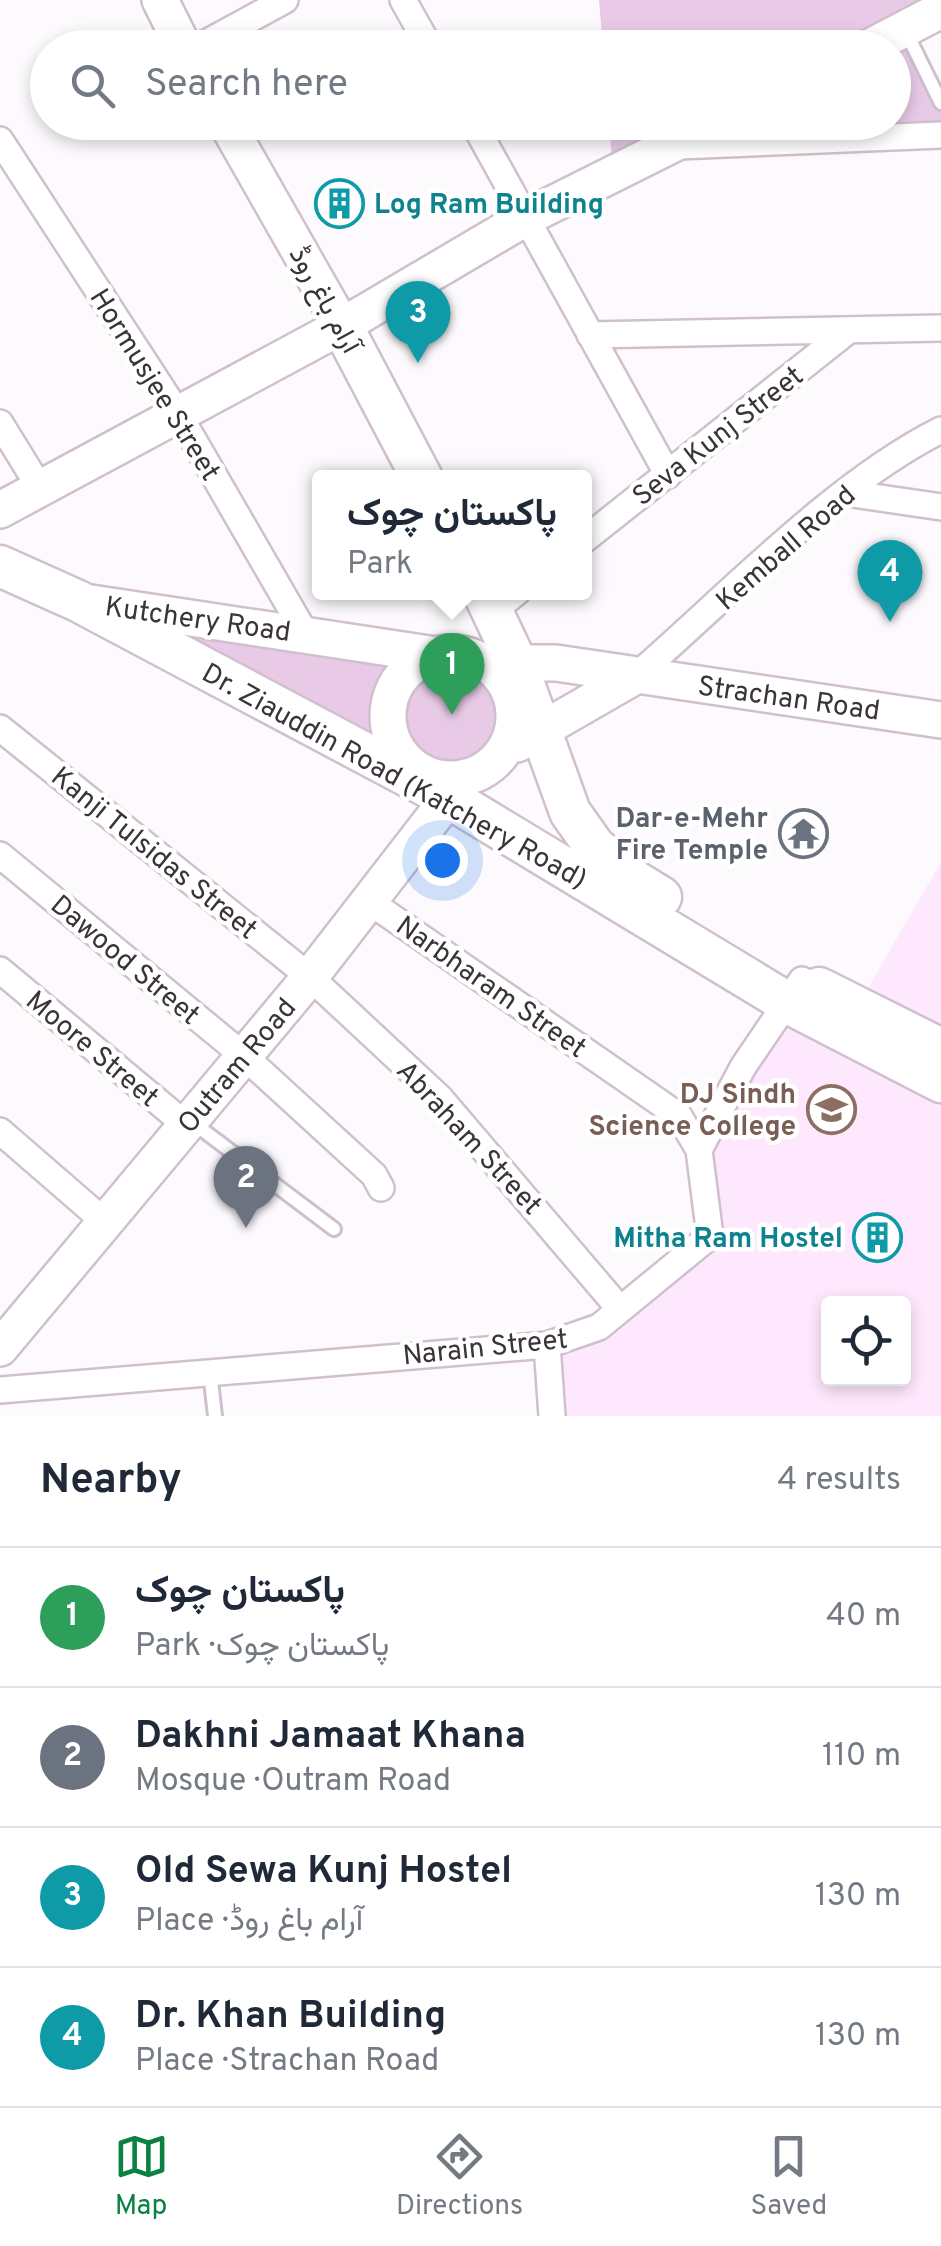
<!DOCTYPE html>
<meta charset="utf-8">
<style>
:root{--surface:#fff;--page:#f2f2f3;--text:#1f2937;--muted:#747a83;--line:#e0e1e3;--accent:#0b8043}
body{margin:0;font-family:Overpass,Vazirmatn,sans-serif;background:var(--page);color:var(--text)}
.controls{position:absolute;right:30px;bottom:30px;display:grid;overflow:hidden;border-radius:10px;box-shadow:0 5px 15px #0003}
.controls button{width:90px;height:90px;display:grid;place-items:center;padding:0;border:0;border-bottom:2px solid var(--line);background:var(--surface);color:var(--text);font:50px sans-serif}
.you{position:absolute;left:442px;top:860px;width:35px;height:35px;margin:-25px;border:8px solid #fff;border-radius:50%;background:#1a73e8;box-shadow:0 0 0 15px #1a73e833}
.badge{display:grid;place-items:center;width:65px;height:65px;border-radius:50%;background:var(--accent);color:#fff;font-size:32px;font-weight:700}
.pin{position:absolute;translate:-50% -82px;filter:drop-shadow(0 2px 5px #0008)}
.pin::after{content:'';position:absolute;top:52px;width:35px;height:30px;background:inherit;clip-path:polygon(0 0,100% 0,50% 100%)}
.popup{position:absolute;left:312px;top:470px;width:280px;height:130px;box-sizing:border-box;display:grid;place-content:center;border-radius:10px;background:var(--surface);filter:drop-shadow(0 2px 8px #0005);font-size:32px;white-space:nowrap;color:var(--muted)}
.popup b{font-size:38px;color:var(--text)}
.popup::after{content:'';position:absolute;left:50%;top:100%;margin-left:-20px;border:20px solid transparent;border-top-color:var(--surface)}
.list{margin:0;padding:0;list-style:none}
h2{display:flex;justify-content:space-between;align-items:center;height:130px;margin:0;padding:0 40px;font-size:42px}
h2 small{font-size:32px;font-weight:400;color:var(--muted)}
.list li{display:grid;grid-template-columns:65px 1fr auto;gap:30px;align-items:center;box-sizing:border-box;height:140px;padding:0 40px;border-top:2px solid var(--line)}
.list b{display:block;font-size:38px;white-space:nowrap}
.list p{margin:0;font-size:32px;white-space:nowrap;color:var(--muted)}
.list em{font-size:32px;font-style:normal;color:var(--muted)}
.icon{flex:none;width:55px;height:55px;fill:none;stroke:currentColor;stroke-width:2;stroke-linecap:round;stroke-linejoin:round}
.map{position:relative;flex:none;width:941px;height:1416px;overflow:hidden}
.search{position:absolute;background:var(--surface);box-shadow:0 5px 15px #0003;left:30px;right:30px;top:30px;height:110px;display:flex;align-items:center;gap:25px;box-sizing:border-box;padding:0 35px;border-radius:55px;color:var(--muted);font-size:38px}
.sheet{height:690px;background:var(--surface)}
nav{display:flex;justify-content:space-around;align-items:center;box-sizing:border-box;height:140px;border-top:2px solid var(--line);background:var(--surface);font-size:28px;color:var(--muted)}
nav a{display:grid;justify-items:center;gap:5px}
nav .on{color:var(--accent)}
.map>svg:first-child{display:block}
.built{fill:#fee8fd;fill-rule:evenodd}
.green{fill:#e8cae7}
.lines{fill:none;stroke-linecap:round;stroke-linejoin:round}
.lane-casing{stroke:#d0c0cf;stroke-width:18}
.street-casing{stroke:#d0c0cf;stroke-width:30}
.secondary-casing{stroke:#d0c0cf;stroke-width:40}
.primary-casing{stroke:#d0c0cf;stroke-width:45}
.lane{stroke:#fff;stroke-width:12}
.street{stroke:#fff;stroke-width:25}
.secondary{stroke:#fff;stroke-width:35}
.primary{stroke:#fff;stroke-width:40}
.labels{text-anchor:middle;stroke-width:9;stroke-linejoin:round;paint-order:stroke}
.culture-label{font-size:28px;font-weight:bold;fill:#0d838f;stroke:#fff;text-anchor:start}
.street-label{font-size:28px;fill:#3a343a;stroke:#fff}
.worship-label{font-size:28px;font-weight:bold;fill:#5b616d;stroke:#fff;text-anchor:end}
.education-label{font-size:28px;font-weight:bold;fill:#785e54;stroke:#fff;text-anchor:end}
</style>
<div class="map">
<svg width="941" height="1416" viewBox="0 0 941 1416">
<rect width="100%" height="100%" fill="#fdfafd"/>
<!-- built -->
<path class="built" d="M941 862V1416H552L547 1345 579 1338 710 1236 699 1150 788 1003 857 1007ZM828 1304H904V1378H828Z"/>
<!-- green -->
<path class="green" d="M599 0H941L861 47 603 48Z
M905 30 941 103V136L668 147 613 174 609 123 894 122V48Z
M125 628 418 663C514 623 558 760 453 779Z"/>
<g class="lines">
<defs>
<path id="lane" d="M906 32 941 103
M192 1122 334 1229
M210 1372 215 1416"/>
<path id="street" d="M403 0 430 48
M197 48 285 0
M473 122 668 475
M0 140 179 415 305 633
M678 146 941 135
M590 335 941 328
M0 423 40 488
M846 493 941 507
M584 540 849 330
M492 612 517 592
M637 675C728 596 835 483 941 430
M0 728 310 977 440 1098 619 1308
M0 855 244 1056 374 1175 381 1188
M370 902 679 1116 699 1150
M0 970 186 1125
M0 1131 105 1222
M547 1345 552 1416
M0 1390 547 1345 599 1327 710 1236 699 1150 743 1067 802 980"/>
<path id="secondary" d="M160 0 184 48
M868 48 941 10
M226 122 342 326
M0 510 342 326 527 217 717 122
M91 603 436 655
M388 716a63 63 0 1 1 126 0a63 63 0 1 1-126 0Z
M485 663H556L941 720
M517 744 637 675
M0 1348 310 977 465 777"/>
<path id="primary" d="M342 326 422 478
M0 566 78 601 449 798 788 1003 941 1082
M483 592 516 662 570 812 594 846 630 878 661 897
M819 988 941 1049"/>
</defs>
<!-- lane casing -->
<use href="#lane" class="lane-casing"/>
<!-- street casing -->
<use href="#street" class="street-casing"/>
<!-- secondary casing -->
<use href="#secondary" class="secondary-casing"/>
<!-- primary casing -->
<use href="#primary" class="primary-casing"/>
<!-- lane -->
<use href="#lane" class="lane"/>
<!-- street -->
<use href="#street" class="street"/>
<!-- secondary -->
<use href="#secondary" class="secondary"/>
<!-- primary -->
<use href="#primary" class="primary"/>
</g>
<!-- icons -->
<defs>
<symbol id="building-ring" viewBox="-11 -11 22 22"><circle r="9.5" fill="#fff" stroke="#0f9aa8" stroke-width="1.5"/><path d="M-4-6H4V6H1V3H-1V6H-4ZM-2.5-4.3h1.7v1.8h-1.7ZM.8-4.3h1.7v1.8H.8ZM-2.5-1h1.7V.8h-1.7ZM.8-1h1.7V.8H.8Z" fill="#0f9aa8"/></symbol>
<symbol id="temple-ring" viewBox="-11 -11 22 22"><circle r="9.5" fill="#fff" stroke="#6b7280" stroke-width="1.5"/><path d="M0-6L5-2H3V0L6.5 2.5H4V6H1.5V3h-3V6H-4V2.5H-6.5L-3 0V-2H-5Z" fill="#6b7280"/></symbol>
<symbol id="university-ring" viewBox="-11 -11 22 22"><circle r="9.5" fill="#fff" stroke="#8d6e63" stroke-width="1.5"/><path d="M0-5L7-2L0 1L-7-2ZM-4 1L0 2.5L4 1V4Q0 6-4 4Z" fill="#8d6e63"/></symbol>
</defs>
<g fill-rule="evenodd">
<use href="#building-ring" x="312" y="176" width="55" height="55"/>
<use href="#temple-ring" x="776" y="806" width="55" height="55"/>
<use href="#university-ring" x="804" y="1082" width="55" height="55"/>
<use href="#building-ring" x="850" y="1210" width="55" height="55"/>
</g>
<g class="labels">
<!-- culture labels -->
<g class="culture-label">
<text x="374" y="213">Log Ram Building</text>
<text x="843" y="1247" text-anchor="end">Mitha Ram Hostel</text>
</g>
<!-- street labels -->
<g class="street-label">
<text transform="translate(326 299) rotate(61)" y="10">آرام باغ روڈ</text>
<text transform="translate(156 384) rotate(58)" y="10">Hormusjee Street</text>
<text transform="translate(717 435) rotate(-38)" y="10">Seva Kunj Street</text>
<text transform="translate(785 547) rotate(-41)" y="10">Kemball Road</text>
<text transform="translate(198 618) rotate(8)" y="10">Kutchery Road</text>
<text transform="translate(789 697) rotate(8)" y="10">Strachan Road</text>
<text transform="translate(395 775) rotate(29)" y="10">Dr. Ziauddin Road (Katchery Road)</text>
<text transform="translate(155 852) rotate(39)" y="10">Kanji Tulsidas Street</text>
<text transform="translate(126 959) rotate(40)" y="10">Dawood Street</text>
<text transform="translate(492 986) rotate(35)" y="10">Narbharam Street</text>
<text transform="translate(93 1048) rotate(40)" y="10">Moore Street</text>
<text transform="translate(236 1065) rotate(-50)" y="10">Outram Road</text>
<text transform="translate(470 1137) rotate(47)" y="10">Abraham Street</text>
<text transform="translate(485 1346) rotate(-6)" y="10">Narain Street</text>
</g>
<!-- worship labels -->
<g class="worship-label">
<text x="768" y="827">Dar-e-Mehr<tspan x="768" dy="32">Fire Temple</tspan></text>
</g>
<!-- education labels -->
<g class="education-label">
<text x="796" y="1103">DJ Sindh<tspan x="796" dy="32">Science College</tspan></text>
</g>
</g>
</svg>
<div class="controls">
<button><svg class="icon" aria-label="locate" viewBox="0 0 24 24"><circle cx="12" cy="12" r="6"/><path d="M12 2v4M12 18v4M2 12h4M18 12h4"/></svg></button>
</div>
<div class="you"></div>
<div class="pin badge" style="left:452px;top:715px;background:#2e9e5b">1</div>
<div class="popup"><b>پاکستان چوک</b>Park</div>
<div class="pin badge" style="left:246px;top:1228px;background:#6b7280">2</div>
<div class="pin badge" style="left:418px;top:363px;background:#0f9aa8">3</div>
<div class="pin badge" style="left:890px;top:622px;background:#0f9aa8">4</div>
<div class="search"><svg class="icon" aria-label="search" viewBox="0 0 24 24"><circle cx="10" cy="10" r="6"/><path d="M15 15l6 6"/></svg>Search here</div>
</div>
<section class="sheet">
<h2>Nearby<small>4 results</small></h2>
<ul class="list">
<li><span class="badge" style="background:#2e9e5b">1</span><div><b>پاکستان چوک</b><p>Park · پاکستان چوک</p></div><em>40 m</em></li>
<li><span class="badge" style="background:#6b7280">2</span><div><b>Dakhni Jamaat Khana</b><p>Mosque · Outram Road</p></div><em>110 m</em></li>
<li><span class="badge" style="background:#0f9aa8">3</span><div><b>Old Sewa Kunj Hostel</b><p>Place · آرام باغ روڈ</p></div><em>130 m</em></li>
<li><span class="badge" style="background:#0f9aa8">4</span><div><b>Dr. Khan Building</b><p>Place · Strachan Road</p></div><em>130 m</em></li>
</ul>
</section>
<nav>
<a class="on"><svg class="icon" aria-label="map" viewBox="0 0 24 24"><path d="M3 6l6-2 6 2 6-2v14l-6 2-6-2-6 2zM9 4v14M15 6v14"/></svg>Map</a>
<a><svg class="icon" aria-label="directions" viewBox="0 0 24 24"><path d="M12 3l9 9-9 9-9-9zM9 14v-3h6M13 9l2 2-2 2"/></svg>Directions</a>
<a><svg class="icon" aria-label="saved" viewBox="0 0 24 24"><path d="M7 4h10v16l-5-4-5 4z"/></svg>Saved</a>
</nav>
